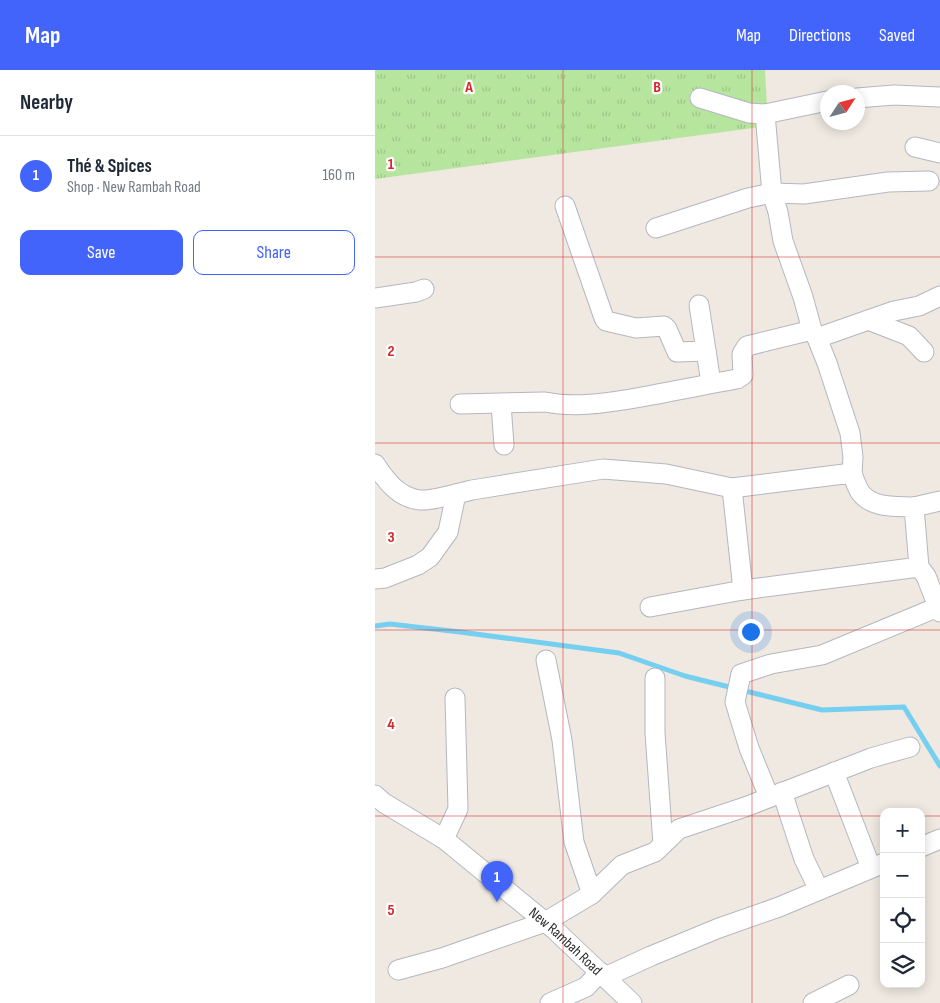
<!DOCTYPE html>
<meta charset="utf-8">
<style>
:root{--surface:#fff;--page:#f2f2f3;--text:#1f2937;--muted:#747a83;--line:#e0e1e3;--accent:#4264fb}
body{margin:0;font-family:"Sofia Sans Condensed",sans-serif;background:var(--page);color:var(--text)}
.controls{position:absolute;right:15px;bottom:15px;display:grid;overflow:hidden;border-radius:10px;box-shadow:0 2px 12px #0003}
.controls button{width:45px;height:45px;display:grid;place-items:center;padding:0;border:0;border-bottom:1px solid var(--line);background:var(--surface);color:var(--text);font:25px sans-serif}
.compass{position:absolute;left:445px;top:15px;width:45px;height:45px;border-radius:50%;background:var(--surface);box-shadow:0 2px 12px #0003;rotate:54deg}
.you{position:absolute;left:375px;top:561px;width:18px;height:18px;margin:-12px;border:4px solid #fff;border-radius:50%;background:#1a73e8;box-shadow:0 0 0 8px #1a73e833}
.badge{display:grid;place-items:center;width:32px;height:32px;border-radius:50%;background:var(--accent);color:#fff;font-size:16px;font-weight:700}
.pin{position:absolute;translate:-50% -41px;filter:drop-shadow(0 1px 2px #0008)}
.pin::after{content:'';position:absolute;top:26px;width:18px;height:15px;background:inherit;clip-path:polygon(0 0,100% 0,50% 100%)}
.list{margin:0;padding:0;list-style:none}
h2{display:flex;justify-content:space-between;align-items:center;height:65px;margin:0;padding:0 20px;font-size:21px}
h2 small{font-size:16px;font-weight:400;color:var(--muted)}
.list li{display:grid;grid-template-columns:32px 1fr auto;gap:15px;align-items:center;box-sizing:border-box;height:80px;padding:0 20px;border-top:1px solid var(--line)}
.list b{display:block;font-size:19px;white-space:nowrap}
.list p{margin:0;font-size:16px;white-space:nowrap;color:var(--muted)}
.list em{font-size:16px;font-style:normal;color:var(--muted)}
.actions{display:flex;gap:10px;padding:15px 20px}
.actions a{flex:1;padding:11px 0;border:1px solid var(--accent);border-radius:10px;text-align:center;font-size:18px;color:var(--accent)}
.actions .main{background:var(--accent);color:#fff}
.icon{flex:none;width:28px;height:28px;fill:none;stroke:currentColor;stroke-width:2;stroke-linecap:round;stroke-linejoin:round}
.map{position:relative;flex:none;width:565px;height:933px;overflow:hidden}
header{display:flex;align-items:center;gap:30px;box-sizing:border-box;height:70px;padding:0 25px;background:var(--accent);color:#fff}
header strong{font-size:24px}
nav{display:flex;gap:28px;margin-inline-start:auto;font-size:18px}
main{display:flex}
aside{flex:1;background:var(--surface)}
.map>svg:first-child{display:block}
.grass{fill:url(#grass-tufts)}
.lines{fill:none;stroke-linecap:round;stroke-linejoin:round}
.stream{stroke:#75cff0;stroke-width:5}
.minor-casing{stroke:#b4b7c1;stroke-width:21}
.minor{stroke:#fff;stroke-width:19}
.grid{fill:none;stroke:#d62828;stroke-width:1;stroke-opacity:0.55}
.labels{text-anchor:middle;stroke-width:4.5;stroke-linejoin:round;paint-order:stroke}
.street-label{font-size:15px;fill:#2e2e2e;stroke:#fff}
.grid-label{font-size:16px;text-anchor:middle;font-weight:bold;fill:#d62828;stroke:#fff;stroke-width:4.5;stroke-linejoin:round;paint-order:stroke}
</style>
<header>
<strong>Map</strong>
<nav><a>Map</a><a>Directions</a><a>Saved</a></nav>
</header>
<main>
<aside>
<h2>Nearby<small></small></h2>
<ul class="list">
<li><span class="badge">1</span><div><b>Thé &amp; Spices</b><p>Shop · New Rambah Road</p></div><em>160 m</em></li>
</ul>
<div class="actions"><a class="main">Save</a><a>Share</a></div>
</aside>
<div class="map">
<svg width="565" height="933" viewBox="0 0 565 933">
<defs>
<pattern id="grass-tufts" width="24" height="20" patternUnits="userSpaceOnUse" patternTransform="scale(1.25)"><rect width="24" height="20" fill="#b6e59e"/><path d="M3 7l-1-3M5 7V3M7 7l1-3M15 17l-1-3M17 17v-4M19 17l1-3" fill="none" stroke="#9dc588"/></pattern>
</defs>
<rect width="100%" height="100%" fill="#efe9e1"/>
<!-- grass -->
<path class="grass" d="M0 0H390L393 56 0 109Z"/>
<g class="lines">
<!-- stream -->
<path class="stream" d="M0 556 15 554 85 562 244 583 310 606 447 640 529 637 565 696"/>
<defs>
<g id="minor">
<path d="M325 28 374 43 390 44 452 31"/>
<path d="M482 28 519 25 565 27"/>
<path d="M390 44 397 123 403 142 408 171 428 227 437 260 442 268 452 293 475 363 478 387 477 403"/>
<path d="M540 77 565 83"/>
<path d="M190 136 229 248 231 251 261 258 289 256 292 259 302 282 331 281"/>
<path d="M281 158 373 128 397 123 429 124 513 112 554 111"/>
<path d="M0 228 41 222 49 219"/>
<path d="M324 235 336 313"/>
<path d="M493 250 534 266 549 282"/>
<path d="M442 268 519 241 544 236 565 226"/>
<path d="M85 334 170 332C200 338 231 333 261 328 295 322 328 315 362 309L368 305 367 284 372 276 437 260"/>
<path d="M126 334 129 375"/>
<path d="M0 394C11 411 24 428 45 430 56 431 70 426 81 424"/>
<path d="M357 418 368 520 544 497"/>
<path d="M539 437 565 431"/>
<path d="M0 509 10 508 43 495 55 487 73 462 81 424 97 420 228 399 291 404 357 418 477 403C479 409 482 417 485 422 497 439 521 436 539 437L544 497 551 506 565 542"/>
<path d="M275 537 368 520"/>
<path d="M280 608V663L288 774"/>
<path d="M459 702 496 798"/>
<path d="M407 722 429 789 444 820"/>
<path id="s1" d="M0 725 9 733 69 769 180 860 257 933"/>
<path d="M394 727 374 678 360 632 366 604 396 594 447 585 563 537"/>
<path d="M69 769 83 739 80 628"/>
<path d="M546 777 565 769"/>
<path d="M217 824 247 795 280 782 304 759 370 737 496 688 535 677"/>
<path d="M23 900 67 888 170 852 217 824 199 772 187 670 171 590"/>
<path d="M230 907 276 886 344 858 404 837 509 793"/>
<path d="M175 933 211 917 225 902"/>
<path d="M438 933 474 915"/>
</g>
</defs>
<!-- minor casing -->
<use href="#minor" class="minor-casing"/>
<!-- minor -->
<use href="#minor" class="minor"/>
</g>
<!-- grid -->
<path class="grid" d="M188 0V933M377 0V933M0 187H565M0 373H565M0 560H565M0 746H509M546 746H565"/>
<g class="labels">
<!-- street labels -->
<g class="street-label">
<text dy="5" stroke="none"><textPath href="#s1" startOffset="241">New Rambah Road</textPath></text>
</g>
</g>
<g class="grid-label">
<text x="94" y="22">A</text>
<text x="282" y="22">B</text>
<text x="16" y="99">1</text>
<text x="16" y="286">2</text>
<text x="16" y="472">3</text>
<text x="16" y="659">4</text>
<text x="16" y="845">5</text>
</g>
</svg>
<div class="controls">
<button>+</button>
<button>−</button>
<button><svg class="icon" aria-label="locate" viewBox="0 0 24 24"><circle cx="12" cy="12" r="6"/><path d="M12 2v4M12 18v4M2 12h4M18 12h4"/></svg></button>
<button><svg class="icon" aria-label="layers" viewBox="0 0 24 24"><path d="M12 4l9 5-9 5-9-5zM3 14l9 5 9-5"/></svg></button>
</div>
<svg class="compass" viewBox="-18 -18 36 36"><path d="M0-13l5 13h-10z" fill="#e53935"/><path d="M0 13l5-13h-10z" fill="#747a83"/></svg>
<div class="you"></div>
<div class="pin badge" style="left:122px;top:832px">1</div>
</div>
</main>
